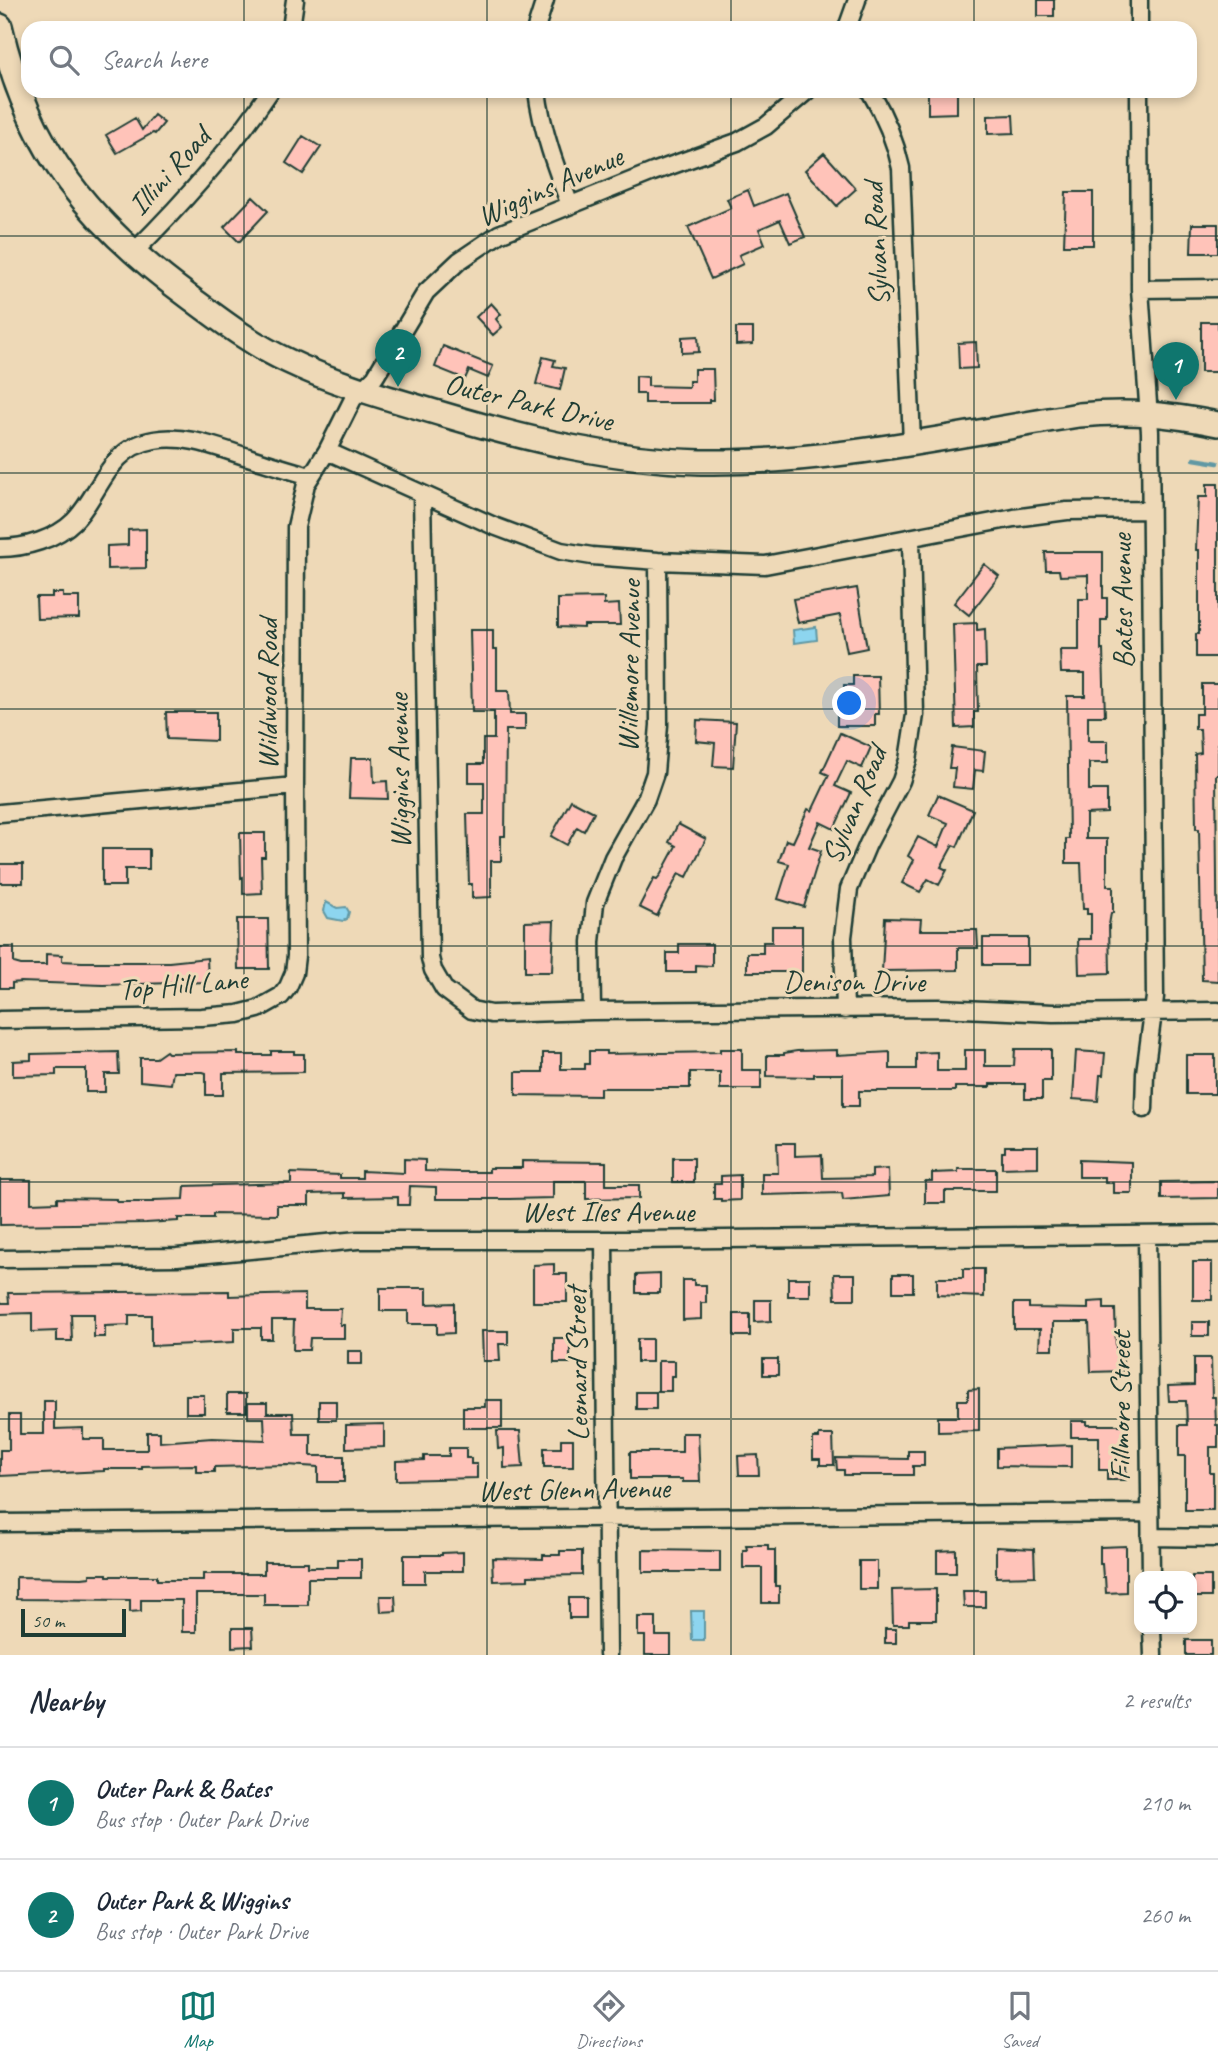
<!DOCTYPE html>
<meta charset="utf-8">
<style>
:root{--surface:#fff;--page:#f6f6f7;--text:#1f2937;--muted:#747a83;--line:#e0e1e3;--accent:#0f766e}
body{margin:0;font-family:Caveat,sans-serif;background:var(--page);color:var(--text)}
.controls{position:absolute;right:21px;bottom:21px;display:grid;overflow:hidden;border-radius:14px;box-shadow:0 4px 10px #0003}
.controls button{width:63px;height:63px;display:grid;place-items:center;padding:0;border:0;border-bottom:2px solid var(--line);background:var(--surface);color:var(--text);font:35px sans-serif}
.scale{position:absolute;left:21px;bottom:18px;width:105px;box-sizing:border-box;padding-left:7px;border:4px solid #1f3d34;border-top:0;font-size:19px;line-height:24px;white-space:nowrap;color:#1f3d34;-webkit-text-stroke:5px #eed9b7;paint-order:stroke}
.you{position:absolute;left:850px;top:704px;width:24px;height:24px;margin:-18px;border:5px solid #fff;border-radius:50%;background:#1a73e8;box-shadow:0 0 0 10px #1a73e833}
.badge{display:grid;place-items:center;width:46px;height:46px;border-radius:50%;background:var(--accent);color:#fff;font-size:23px;font-weight:700}
.pin{position:absolute;translate:-50% -58px;filter:drop-shadow(0 2px 4px #0008)}
.pin::after{content:'';position:absolute;top:37px;width:24px;height:21px;background:inherit;clip-path:polygon(0 0,100% 0,50% 100%)}
.list{margin:0;padding:0;list-style:none}
h2{display:flex;justify-content:space-between;align-items:center;height:91px;margin:0;padding:0 28px;font-size:30px}
h2 small{font-size:23px;font-weight:400;color:var(--muted)}
.list li{display:grid;grid-template-columns:46px 1fr auto;gap:21px;align-items:center;box-sizing:border-box;height:112px;padding:0 28px;border-top:2px solid var(--line)}
.list b{display:block;font-size:26px;white-space:nowrap}
.list p{margin:0;font-size:23px;white-space:nowrap;color:var(--muted)}
.list em{font-size:23px;font-style:normal;color:var(--muted)}
.icon{flex:none;width:38px;height:38px;fill:none;stroke:currentColor;stroke-width:2;stroke-linecap:round;stroke-linejoin:round}
.map{position:relative;flex:none;width:1218px;height:1655px;overflow:hidden}
.search{position:absolute;background:var(--surface);box-shadow:0 4px 10px #0003;left:21px;right:21px;top:21px;height:77px;display:flex;align-items:center;gap:18px;box-sizing:border-box;padding:0 24px;border-radius:21px;color:var(--muted);font-size:26px}
.sheet{height:315px;background:var(--surface)}
nav{display:flex;justify-content:space-around;align-items:center;box-sizing:border-box;height:98px;border-top:2px solid var(--line);background:var(--surface);font-size:19px;color:var(--muted)}
nav a{display:grid;justify-items:center;gap:4px}
nav .on{color:var(--accent)}
.map>svg:first-child{display:block}
.water{fill:#8dd5ef;stroke:#6198a4;stroke-width:2}
.lines{fill:none;stroke-linecap:round;stroke-linejoin:round}
.stream{stroke:#6198a4;stroke-width:4.5}
.building{fill:#ffc3b9;stroke:#1f3d34;stroke-width:2}
.street-casing{stroke:#1f3d34;stroke-width:21}
.secondary-casing{stroke:#1f3d34;stroke-width:28}
.street{stroke:#eed9b7;stroke-width:16}
.secondary{stroke:#eed9b7;stroke-width:23}
.grid{fill:none;stroke:#1f3d34;stroke-width:2;stroke-opacity:0.55}
.labels{text-anchor:middle;stroke-width:6;stroke-linejoin:round;paint-order:stroke}
.street-label{font-size:30px;fill:#1f3d34;stroke:#eed9b7}
</style>
<div class="map">
<svg width="1218" height="1655" viewBox="0 0 1218 1655">
<rect width="100%" height="100%" fill="#eed9b7"/>
<filter id="ink" filterUnits="userSpaceOnUse"><feTurbulence type="fractalNoise" baseFrequency=".0143" numOctaves="2"/><feDisplacementMap in="SourceGraphic" scale="14" xChannelSelector="R" yChannelSelector="G"/><feConvolveMatrix kernelMatrix="1 2 1 2 8 2 1 2 1" color-interpolation-filters="sRGB"/></filter>
<g filter="url(#ink)">
<!-- water -->
<path class="water" d="M816 627 817 640 794 643 793 630Z
M326 902 337 908 346 907 349 912 347 919 343 921 328 918 324 911Z
M691 1611H704V1640H692Z"/>
<g class="lines">
<!-- stream -->
<path class="stream" d="M1194 459 1218 463"/>
</g>
<!-- building -->
<path class="building" d="M1038 0H1054V16H1038Z
M928 91H957V113L928 114Z
M154 115 164 123 155 134 153 133 117 153 106 135 135 118 142 130Z
M1013 115 1014 133 988 134V116Z
M303 136 321 147 303 174 286 163Z
M824 153 856 189 837 206 805 170Z
M748 190 754 206 786 193 805 237 790 243 780 220 759 229 765 244 739 255 743 264 711 279 688 227 731 208 727 199Z
M1066 192H1093V245H1064Z
M253 197 268 211 239 242 224 227Z
M1192 224H1218V253H1191Z
M491 303 501 314 496 319 502 327 493 335 476 317Z
M1201 322H1218V372H1201Z
M736 328H753V344L736 345Z
M698 336 699 352 682 353V337Z
M976 342 977 368 959 369 958 343Z
M443 346 493 366 488 378 469 370 465 379 435 367Z
M543 357 555 360 553 366 565 368 560 390 536 384Z
M694 369H713L714 400H709V403H645V394H636V376L648 377V386L689 387V381H694Z
M1207 484H1218V657H1196V634H1199V550H1196L1198 497H1207Z
M146 529V568L107 569V546L128 545V530Z
M1045 552H1103V598H1107V620H1101V650H1103L1105 716H1088V741H1108V763H1089V790H1107V813L1086 814V839H1107V886H1113V913H1111L1109 925 1110 973 1079 974 1078 939H1091V914H1087V909H1083L1081 863H1066V839H1069L1067 696H1085V673H1061L1060 650H1079V599H1088V575L1060 576 1059 570H1046Z
M984 564 999 576 969 615 954 603Z
M857 588 867 648 847 652 840 615 798 623 793 599Z
M52 593H63V597H79V618L37 619 36 597H52Z
M604 598V605L619 604 620 625H584V628L558 627V599Z
M977 623V630L985 629 986 667H977L978 712H974V727L956 728 953 624Z
M470 630H493V650H497V691H509L510 714H525V730H506L505 836H501V861H491V897L472 898V884H469L467 814H484V782H469V764H483V739H494V712H472Z
M853 676H878L879 714H875V726H837V707H844V685H853Z
M1202 684H1218V775H1216L1218 981 1202 980 1199 829H1196L1195 754 1201 753 1200 729H1195V714H1202Z
M166 712H216V741L167 739Z
M697 720 736 722 733 767 713 766 715 743 696 741Z
M840 733 871 747 862 768 847 761 835 786 851 793 834 829 820 822 809 847 821 851 804 907 778 899 789 864 779 861 786 840 793 842 808 809 812 811 829 775 822 772Z
M952 747 985 751 983 771 975 770 973 789 953 787 955 768H949Z
M351 758H373L374 782 387 781 388 799 349 798Z
M938 795 973 810 957 847 953 845 941 867 947 870 939 885 928 879 920 892 902 883 914 860 908 856 918 837 938 847 948 823 929 815Z
M571 800 594 812 584 831 577 827 567 845 551 836Z
M678 824 706 839 687 877 679 873 657 916 639 907 654 878 657 879 661 874 676 846 669 842Z
M240 833H265V857H261L262 893 243 894V877L241 878Z
M102 849H149V869H125V886H102Z
M0 864H23V883H0Z
M885 918 921 919 920 930H977L978 948H958V970L882 971Z
M237 919H268L269 969H238Z
M554 921 552 972H525V922Z
M772 926H802V972H747V953H763V942H772Z
M983 938H1028V965H983Z
M679 944H712V966L696 965V972H667V953H679Z
M0 947H14V963L21 965H46V954L62 955V961L82 962H169L207 958 208 982 103 985 21 982 12 983V988H0Z
M720 1049H742V1070H761V1089H720V1072H690V1088H600V1096L516 1095V1072H543V1053H561V1069H585V1064H589V1051H606V1054L720 1052Z
M1015 1049H1051V1081H1042V1099H1025V1084H990V1087H955V1091H859V1106H843V1074H814V1077L767 1076V1055H784V1053L797 1051 837 1050V1055L890 1052V1069H916V1053L937 1052V1071H965V1050H985V1066H1014Z
M166 1051 168 1053 238 1052V1055H271V1051H294V1054H304V1072L223 1073V1095H206V1073L203 1072H173L171 1084 140 1081V1058H156Z
M1076 1051 1105 1053 1103 1075H1100L1098 1101 1073 1099Z
M118 1052 119 1074H105V1092H86V1069H56V1075L13 1076V1061L31 1060V1054Z
M1186 1055H1215V1094H1186Z
M777 1143H795V1156L822 1155 823 1178 872 1177V1170L888 1169 889 1196 843 1200 842 1193 762 1195V1173H778Z
M1005 1146H1038V1167L1002 1168V1152H1005Z
M673 1158H694V1182H673Z
M404 1159 425 1160V1171L457 1172H489V1168H522V1161L606 1162V1185H639V1198L586 1199V1181H553V1198L509 1199H436V1187L410 1186 409 1205H398V1197L345 1198V1193L309 1194V1205H277V1215L213 1214V1218H178V1221L146 1223 0 1225V1180H31V1203L57 1202V1198L117 1199V1202H154V1200L184 1199 185 1186 291 1183V1173L340 1175V1178H362V1171L404 1173Z
M1079 1160 1132 1162V1193H1113V1183H1105V1177H1079Z
M958 1169H996V1191H945V1203H925V1181H932V1173L958 1172Z
M740 1175V1200L721 1201V1199H714V1184H721V1176Z
M1218 1181V1198L1161 1199V1182Z
M1193 1262H1212V1300H1193Z
M554 1264V1274H567V1302H533V1265Z
M963 1269H984V1297L937 1295V1278H963Z
M660 1274V1293H636V1275Z
M834 1274H855V1299H835Z
M893 1274H913V1292H893Z
M788 1278H810V1296H788Z
M683 1280H694V1285H706V1303H701V1319L683 1320Z
M380 1288H427V1304L454 1303V1333L437 1334V1324H408V1311H380Z
M229 1291V1296L305 1294V1309H341L340 1325H344V1338H310L309 1350H293L294 1320H272V1339H261V1328H234V1342L151 1346V1315H129V1325L105 1326V1337H94V1314H71L72 1341H57V1331L32 1332V1313L0 1314V1303H9L8 1293Z
M755 1300H771V1321L755 1322Z
M1104 1301V1309H1115L1116 1348H1123V1371L1091 1372 1089 1322H1053V1349H1039L1040 1329H1014V1303H1029V1308L1088 1309V1302Z
M734 1314H750V1336H734Z
M1192 1322H1209V1336H1192Z
M482 1331H508V1344H499L500 1361H483Z
M554 1338H570V1363H554Z
M637 1339H652V1362H637Z
M348 1351H362V1364H348Z
M1194 1358H1211L1212 1397H1215L1216 1425H1218V1447H1210V1473H1213V1510H1185V1456H1179V1425H1187L1186 1401H1169L1168 1386 1194 1385Z
M763 1359H778V1375H763Z
M658 1361H675V1376H671V1391H658Z
M979 1389V1431L938 1432V1417H958V1400H968V1390Z
M636 1392H656V1409H636Z
M227 1394H246V1412H227Z
M186 1395H204V1413H186Z
M485 1400H502V1428H463V1407H485Z
M44 1401H55V1429L83 1428V1439H104V1450H147V1432H160V1442L212 1438 265 1440 264 1418H248V1403H267V1413H293L294 1434H311V1456H344V1482H318V1467L287 1465 214 1467V1472H196V1465L142 1466V1469H104V1471L0 1476V1450H9V1415H20V1434H44Z
M319 1401H336V1420H319Z
M1071 1421H1087V1425H1126V1480H1107V1470H1099V1437H1071Z
M384 1424V1447L346 1448V1425Z
M497 1431H520L523 1467 504 1468V1448L498 1449Z
M682 1433H698L700 1482H683V1479H630V1452H682Z
M819 1435H833L834 1465H820V1459H813V1438H819Z
M561 1439H573V1467H544V1448H561Z
M1071 1445V1467L997 1466V1448Z
M449 1448H466V1458H471V1464H477V1478L396 1480V1461L424 1460V1456H449Z
M908 1451H924V1466H913V1475H844V1470H837L836 1458 908 1459Z
M758 1455 759 1475H739L738 1456Z
M746 1545H768V1550H775V1586H779V1603H762V1568H743V1550H747Z
M1126 1546V1592L1106 1593 1105 1577H1103L1102 1564H1100V1547Z
M996 1547 1034 1549 1035 1576 996 1577Z
M643 1550 720 1551V1572H643Z
M956 1550V1573H937V1551Z
M560 1551H582V1575L528 1576V1580L493 1581 492 1558 543 1559V1555H560Z
M463 1552V1571H425V1583H404V1555H442V1553Z
M338 1559H361V1578H308V1605H264V1594H196V1632H182V1600H141V1611L130 1612V1600L16 1599V1577L82 1578 90 1577V1574H107V1576H157V1580H203V1574H264V1562H308V1567H338Z
M859 1561H877V1589H859Z
M1192 1576H1211V1597H1192Z
M936 1589V1620H909V1625H893L892 1590Z
M963 1591H985V1607H964Z
M380 1596H395L396 1611 381 1612Z
M569 1598H586V1618H569Z
M638 1617H656V1636H671V1655H645V1636H638Z
M232 1628H252L253 1646 232 1647Z
M885 1629H896V1643H885Z
M1186 1640H1211V1655H1186Z"/>
<g class="lines">
<defs>
<path id="street" d="M1139 0V28
M291 28 295 0
M536 28 545 0
M847 28 857 0
M537 91C542 131 556 168 570 205
M870 91C885 116 895 140 901 168L912 443
M1139 91 1140 289 1150 432 1155 997 1145 1073 1144 1109
M133 253C183 203 231 150 270 91
M1140 289 1218 288
M327 451 494 526 561 551 592 556 658 561 765 565 1014 518 1067 511 1149 510
M422 494 430 958 433 970 444 989 472 1010 491 1014 592 1011 939 1008 1053 1013 1218 1011
M0 548C25 548 56 539 74 521 102 492 107 448 154 440 187 434 218 448 248 457 269 464 290 470 310 476
M0 813 295 786 296 527 306 484 327 451 353 399 375 377 426 292 459 261 499 234 653 172 737 142 766 126 807 91
M845 1010 843 937 849 889 868 844 901 781 908 760 915 715 911 539
M592 1011 591 942 595 903 613 858 646 799 655 773 659 725 658 561
M0 1020 202 1017 238 1014 258 1009 281 996 288 987 294 973 296 956 295 786
M1147 1235 1151 1576
M604 1240 608 1655
M0 1259 177 1257 358 1240H629L1218 1234
M0 1523 1149 1513
M1150 1537 1218 1538
M1152 1629 1153 1655"/>
<path id="secondary" d="M0 26C28 151 91 225 192 299 223 322 253 345 288 361 338 385 392 399 445 415 529 440 613 460 701 462 827 464 955 435 1079 415 1130 410 1168 414 1218 424"/>
</defs>
<!-- street casing -->
<use href="#street" class="street-casing"/>
<!-- secondary casing -->
<use href="#secondary" class="secondary-casing"/>
<!-- street -->
<use href="#street" class="street"/>
<!-- secondary -->
<use href="#secondary" class="secondary"/>
</g>
</g>
<!-- grid -->
<path class="grid" d="M244 0V28M487 0V28M731 0V28M974 0V28M244 91V1655M487 91V1655M731 91V1655M974 91V1655M0 236H1218M0 473H1218M0 709H1218M0 946H1218M0 1182H1218M0 1419H1218"/>
<g class="labels">
<!-- street labels -->
<g class="street-label">
<text transform="translate(169 171) rotate(-48)" y="10">Illini Road</text>
<text transform="translate(550 186) rotate(-24)" y="10">Wiggins Avenue</text>
<text transform="translate(876 244) rotate(-93)" y="10">Sylvan Road</text>
<text transform="translate(529 402) rotate(13)" y="10">Outer Park Drive</text>
<text transform="translate(1122 601) rotate(-91)" y="10">Bates Avenue</text>
<text transform="translate(629 666) rotate(-89)" y="10">Willemore Avenue</text>
<text transform="translate(267 694) rotate(-90)" y="10">Wildwood Road</text>
<text transform="translate(399 771) rotate(-91)" y="10">Wiggins Avenue</text>
<text transform="translate(854 805) rotate(-67)" y="10">Sylvan Road</text>
<text x="854" y="991">Denison Drive</text>
<text transform="translate(183 984) rotate(-5)" y="10">Top Hill Lane</text>
<text x="608" y="1221">West Iles Avenue</text>
<text transform="translate(577 1364) rotate(-91)" y="10">Leonard Street</text>
<text transform="translate(1120 1406) rotate(-90)" y="10">Fillmore Street</text>
<text transform="translate(574 1489) rotate(-1)" y="10">West Glenn Avenue</text>
</g>
</g>
</svg>
<div class="controls">
<button><svg class="icon" aria-label="locate" viewBox="0 0 24 24"><circle cx="12" cy="12" r="6"/><path d="M12 2v4M12 18v4M2 12h4M18 12h4"/></svg></button>
</div>
<div class="scale">50 m</div>
<div class="you"></div>
<div class="pin badge" style="left:1176px;top:400px">1</div>
<div class="pin badge" style="left:398px;top:387px">2</div>
<div class="search"><svg class="icon" aria-label="search" viewBox="0 0 24 24"><circle cx="10" cy="10" r="6"/><path d="M15 15l6 6"/></svg>Search here</div>
</div>
<section class="sheet">
<h2>Nearby<small>2 results</small></h2>
<ul class="list">
<li><span class="badge">1</span><div><b>Outer Park &amp; Bates</b><p>Bus stop · Outer Park Drive</p></div><em>210 m</em></li>
<li><span class="badge">2</span><div><b>Outer Park &amp; Wiggins</b><p>Bus stop · Outer Park Drive</p></div><em>260 m</em></li>
</ul>
</section>
<nav>
<a class="on"><svg class="icon" aria-label="map" viewBox="0 0 24 24"><path d="M3 6l6-2 6 2 6-2v14l-6 2-6-2-6 2zM9 4v14M15 6v14"/></svg>Map</a>
<a><svg class="icon" aria-label="directions" viewBox="0 0 24 24"><path d="M12 3l9 9-9 9-9-9zM9 14v-3h6M13 9l2 2-2 2"/></svg>Directions</a>
<a><svg class="icon" aria-label="saved" viewBox="0 0 24 24"><path d="M7 4h10v16l-5-4-5 4z"/></svg>Saved</a>
</nav>
